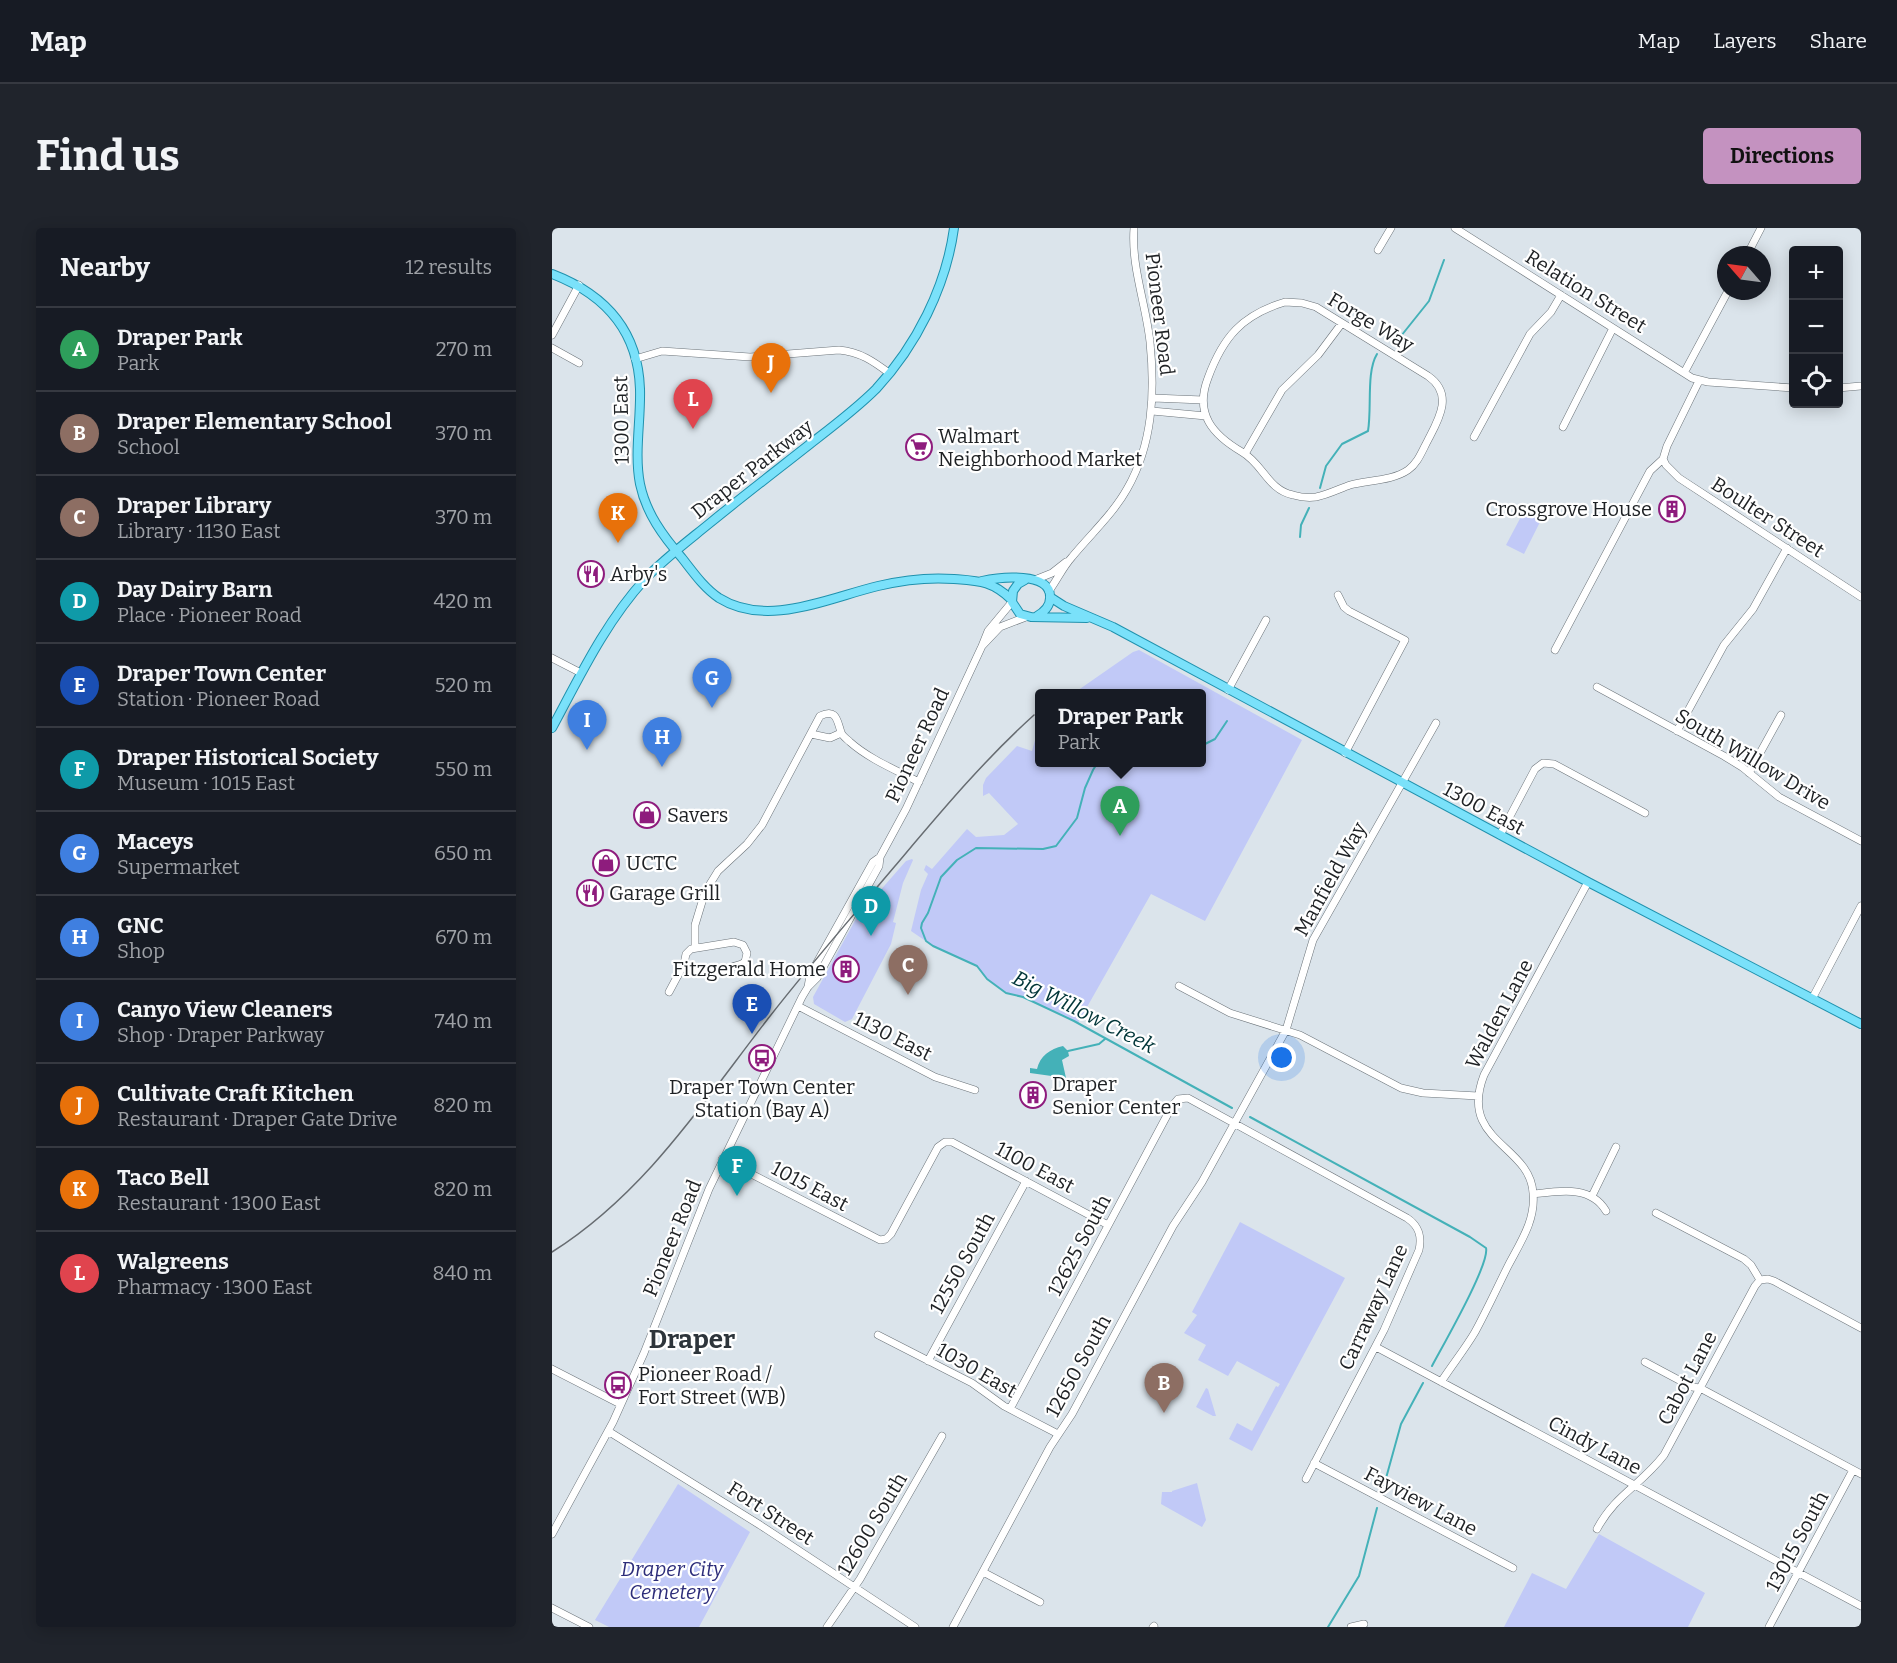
<!DOCTYPE html>
<meta charset="utf-8">
<style>
:root{--surface:#171b24;--page:#20242c;--text:#f1f3f6;--muted:#9ea1a6;--line:#363941;--accent:#c492c0}
body{margin:0;font-family:Bitter,serif;background:var(--page);color:var(--text)}
.controls{position:absolute;right:18px;top:18px;display:grid;overflow:hidden;border-radius:6px;box-shadow:0 3px 15px #0003}
.controls button{width:54px;height:54px;display:grid;place-items:center;padding:0;border:0;border-bottom:2px solid var(--line);background:var(--surface);color:var(--text);font:30px sans-serif}
.compass{position:absolute;left:1165px;top:18px;width:54px;height:54px;border-radius:50%;background:var(--surface);box-shadow:0 3px 15px #0003;rotate:298deg}
.you{position:absolute;left:730px;top:830px;width:21px;height:21px;margin:-15px;border:4px solid #fff;border-radius:50%;background:#1a73e8;box-shadow:0 0 0 9px #1a73e833}
.badge{display:grid;place-items:center;width:39px;height:39px;border-radius:50%;background:var(--accent);color:#fff;font-size:20px;font-weight:700}
.pin{position:absolute;translate:-50% -50px;filter:drop-shadow(0 2px 3px #0008)}
.pin::after{content:'';position:absolute;top:32px;width:21px;height:18px;background:inherit;clip-path:polygon(0 0,100% 0,50% 100%)}
.popup{position:absolute;left:483px;top:461px;width:171px;height:78px;box-sizing:border-box;display:grid;place-content:center;border-radius:6px;background:var(--surface);filter:drop-shadow(0 2px 4px #0005);font-size:20px;white-space:nowrap;color:var(--muted)}
.popup b{font-size:22px;color:var(--text)}
.popup::after{content:'';position:absolute;left:50%;top:100%;margin-left:-12px;border:12px solid transparent;border-top-color:var(--surface)}
.list{margin:0;padding:0;list-style:none}
h2{display:flex;justify-content:space-between;align-items:center;height:78px;margin:0;padding:0 24px;font-size:26px}
h2 small{font-size:20px;font-weight:400;color:var(--muted)}
.list li{display:grid;grid-template-columns:39px 1fr auto;gap:18px;align-items:center;box-sizing:border-box;height:84px;padding:0 24px;border-top:2px solid var(--line)}
.list b{display:block;font-size:22px;white-space:nowrap}
.list p{margin:0;font-size:20px;white-space:nowrap;color:var(--muted)}
.list em{font-size:20px;font-style:normal;color:var(--muted)}
.icon{flex:none;width:33px;height:33px;fill:none;stroke:currentColor;stroke-width:2;stroke-linecap:round;stroke-linejoin:round}
.map{position:relative;flex:none;width:1309px;height:1399px;overflow:hidden;border-radius:6px}
header{display:flex;align-items:center;gap:36px;box-sizing:border-box;height:84px;padding:0 30px;background:var(--surface);border-bottom:2px solid var(--line)}
header strong{font-size:28px}
nav{display:flex;gap:33px;margin-inline-start:auto;font-size:21px}
.intro{display:flex;align-items:center;justify-content:space-between;box-sizing:border-box;height:144px;padding:0 36px}
h1{margin:0;font-size:42px}
.button{padding:15px 27px;border-radius:6px;background:var(--accent);color:#111;font-size:21px;font-weight:700}
main{display:flex;gap:36px;padding:0 36px}
aside{flex:1;background:var(--surface);border-radius:6px;box-shadow:0 3px 15px #0003}
.map>svg:first-child{display:block}
.green{fill:#c1c9f7}
.water{fill:#44b1b8}
.lines{fill:none;stroke-linecap:round;stroke-linejoin:round}
.stream{stroke:#44b1b8;stroke-width:2}
.minor-casing{stroke:#6b7379;stroke-width:8}
.major-casing{stroke:#2091ad;stroke-width:10}
.minor{stroke:#fff;stroke-width:7}
.major{stroke:#7ae1fa;stroke-width:8}
.tram{stroke:#676c71;stroke-width:1.5}
.labels{text-anchor:middle;stroke-width:4.5;stroke-linejoin:round;paint-order:stroke}
.street-label{font-size:20px;fill:#1e2124;stroke:#fff}
.poi-label{font-size:20px;fill:#1e2124;stroke:#fff;text-anchor:start}
.park-label{font-size:20px;font-style:italic;fill:#2d2d7a;stroke:#fff}
.water-label{font-size:21px;font-style:italic;fill:#003538;stroke:#fff}
.district-label{font-size:26px;font-weight:bold;fill:#2e353b;stroke:#fff}
</style>
<header>
<strong>Map</strong>
<nav><a>Map</a><a>Layers</a><a>Share</a></nav>
</header>
<div class="intro"><h1>Find us</h1><a class="button">Directions</a></div>
<main>
<aside>
<h2>Nearby<small>12 results</small></h2>
<ul class="list">
<li><span class="badge" style="background:#2e9e5b">A</span><div><b>Draper Park</b><p>Park</p></div><em>270 m</em></li>
<li><span class="badge" style="background:#8d6e63">B</span><div><b>Draper Elementary School</b><p>School</p></div><em>370 m</em></li>
<li><span class="badge" style="background:#8d6e63">C</span><div><b>Draper Library</b><p>Library · 1130 East</p></div><em>370 m</em></li>
<li><span class="badge" style="background:#0f9aa8">D</span><div><b>Day Dairy Barn</b><p>Place · Pioneer Road</p></div><em>420 m</em></li>
<li><span class="badge" style="background:#1a4fb4">E</span><div><b>Draper Town Center</b><p>Station · Pioneer Road</p></div><em>520 m</em></li>
<li><span class="badge" style="background:#0f9aa8">F</span><div><b>Draper Historical Society</b><p>Museum · 1015 East</p></div><em>550 m</em></li>
<li><span class="badge" style="background:#3f7fe0">G</span><div><b>Maceys</b><p>Supermarket</p></div><em>650 m</em></li>
<li><span class="badge" style="background:#3f7fe0">H</span><div><b>GNC</b><p>Shop</p></div><em>670 m</em></li>
<li><span class="badge" style="background:#3f7fe0">I</span><div><b>Canyo View Cleaners</b><p>Shop · Draper Parkway</p></div><em>740 m</em></li>
<li><span class="badge" style="background:#e8710a">J</span><div><b>Cultivate Craft Kitchen</b><p>Restaurant · Draper Gate Drive</p></div><em>820 m</em></li>
<li><span class="badge" style="background:#e8710a">K</span><div><b>Taco Bell</b><p>Restaurant · 1300 East</p></div><em>820 m</em></li>
<li><span class="badge" style="background:#e0444e">L</span><div><b>Walgreens</b><p>Pharmacy · 1300 East</p></div><em>840 m</em></li>
</ul>
</aside>
<div class="map">
<svg width="1309" height="1399" viewBox="0 0 1309 1399">
<rect width="100%" height="100%" fill="#dbe4eb"/>
<!-- green -->
<path class="green" d="M972 283 989 292 972 326 954 317Z
M587 422 750 512 653 693 599 666 526 795 471 769 454 765 435 751 424 738 381 718 359 703 369 662 376 646 372 642 374 637 380 641 415 601 424 609 452 607 466 596 437 565 431 568V557L434 550 465 518 480 523 486 502 484 501 487 497V534H649V466L522 465 581 424Z
M360 631 361 632 351 655 341 694 344 695 339 716 300 791 293 794 262 776 261 769 305 689 354 633Z
M688 994 793 1050 700 1223 677 1211 685 1195 700 1203 724 1158 726 1159 728 1156 685 1133 676 1148 646 1132 654 1117 632 1105 645 1087 640 1084Z
M654 1160 656 1161 664 1188H661L644 1179Z
M645 1255 654 1292 650 1299 609 1276 610 1264H620V1263Z
M126 1256 198 1304 147 1399H57L43 1392Z
M1047 1306 1153 1365 1136 1399H952L980 1345 1014 1361Z"/>
<!-- water -->
<path class="water" d="M511 818 516 823 517 828 510 832 514 850 478 845V840L485 841C488 828 498 821 511 818Z"/>
<g class="lines">
<!-- stream -->
<path class="stream" d="M845 113 877 73 892 32
M768 260 774 238 790 216 816 203C820 180 814 144 825 126
M748 309 749 297 757 280
M649 518 663 511 675 493
M546 534 541 542 533 560 525 590 504 618 491 621 424 620 405 632 389 649 376 685 370 695 369 700 374 713 381 718 425 738 435 751 454 765 471 769 522 793 680 880
M516 823 547 816 553 811
M698 889 918 1009 934 1020C938 1036 890 1119 880 1138
M831 1261 849 1196 871 1155
M776 1399 807 1348 825 1280"/>
<defs>
<path id="minor" d="M903 0 1140 150 1156 154 1242 160
M826 22 839 0
M1195 27 1209 0
M733 74 750 75 764 79 876 148C902 166 887 191 876 212 870 223 866 235 856 242 840 253 816 252 798 257 787 261 775 267 764 269 756 270 748 269 741 267 716 262 711 236 690 224 661 207 642 186 656 150 671 109 690 87 733 74Z
M0 107 27 57
M0 120 27 135
M83 131 110 123 198 129 287 122C308 124 321 133 337 145
M1132 145 1176 63
M1286 160 1309 158
M601 170 651 172
M600 183 654 188
M1011 199 1061 100
M922 209 978 106 999 84 1009 67
M693 226 730 162 766 127 790 95
M1111 231 1114 237 1127 250 1309 369
M1111 231 1115 218 1147 153
M485 351 500 345 514 334
M497 363C505 352 511 339 520 329 538 307 561 286 575 261 601 216 603 164 598 114 594 76 579 39 582 0
M786 367 792 379 797 383 853 412 793 525
M430 418 448 399 474 389
M1003 422 1098 243 1111 231
M0 430 29 445
M1045 459 1172 528 1190 539 1227 569 1309 613
M676 462 714 392
M1125 503 1172 417 1201 381 1235 320
M259 506 278 510 289 505
M1197 545 1229 487
M948 607 983 541 991 535 1002 536 1093 585
M143 720V697L153 664 166 643 195 616 210 597 268 488C285 480 285 493 289 504 290 508 295 511 298 514 317 531 344 542 367 554
M627 758 678 785 748 807 849 860 871 865 926 868
M256 759 258 747 321 634 328 629 354 581 430 418 436 403 460 374
M117 764 132 736 134 726 139 721 182 714 191 717 195 725 193 734C186 739 147 746 139 743 135 741 134 739 132 736
M1260 771 1309 678
M246 778 383 849 423 862
M170 931 328 1012 334 1011 339 1006 386 919 393 914H400L556 997
M982 966C1007 963 1039 957 1054 983
M1040 968 1064 919
M1104 985 1192 1031 1199 1037 1208 1052
M1208 1052 1216 1051 1222 1053 1309 1100
M326 1107 420 1155 452 1178 506 1206
M824 1119 1309 1378
M376 1133 474 953
M1093 1134 1140 1159 1148 1160 1309 1246
M0 1141 68 1176
M889 1154C900 1137 913 1121 923 1104 935 1082 945 1060 956 1038 968 1015 984 992 981 965 978 916 906 914 932 847L1036 654
M458 1181 620 878 626 871 636 870 855 990C867 998 870 1008 867 1022L832 1102 754 1251
M56 1203 208 1297 363 1399
M762 1235 961 1340
M1045 1301C1063 1267 1089 1257 1112 1227L1203 1058 1208 1052
M0 1306 61 1194 92 1125 157 961 250 769 256 759 265 750 327 638 328 629
M431 1344 488 1374
M0 1380 37 1399
M275 1399 308 1351 390 1208
M401 1399 498 1219 520 1186 621 998 650 954 734 802 761 712 884 495
M601 1399 602 1398
M799 1399 812 1396
M1217 1399 1301 1242"/>
<path id="major" d="M0 46C52 66 86 102 88 161 89 192 82 225 88 256 94 285 111 308 130 330 141 344 152 360 167 370 215 400 276 370 326 358 351 352 376 349 402 351 428 353 440 353 460 372
M473 352 466 356 461 363 460 374 468 386 479 389 535 390
M430 353C447 349 500 343 498 370 498 379 492 384 485 388
M498 369 512 378 561 399 1036 654 1309 796
M0 500C28 448 53 395 93 351 113 330 136 313 158 295 191 268 225 242 258 216 280 199 304 181 324 161 364 118 394 59 402 0"/>
</defs>
<!-- minor casing -->
<use href="#minor" class="minor-casing"/>
<!-- major casing -->
<use href="#major" class="major-casing"/>
<!-- minor -->
<use href="#minor" class="minor"/>
<!-- major -->
<use href="#major" class="major"/>
<!-- tram -->
<path class="tram" d="M0 1024C92 966 150 876 215 792 256 739 300 689 343 638 387 586 431 533 482 487"/>
</g>
<!-- icons -->
<defs>
<symbol id="supermarket-ring" viewBox="-11 -11 22 22"><circle r="9.5" fill="#fff" stroke="#8e1c7d" stroke-width="1.5"/><path d="M-6-5.5h2.5l.6 2H6L4.5 2H-2.5L-4.4-4H-6ZM-1.5 3.2a1.3 1.3 0 1 0 .1 0ZM3 3.2a1.3 1.3 0 1 0 .1 0Z" fill="#8e1c7d"/></symbol>
<symbol id="building-ring" viewBox="-11 -11 22 22"><circle r="9.5" fill="#fff" stroke="#8e1c7d" stroke-width="1.5"/><path d="M-4-6H4V6H1V3H-1V6H-4ZM-2.5-4.3h1.7v1.8h-1.7ZM.8-4.3h1.7v1.8H.8ZM-2.5-1h1.7V.8h-1.7ZM.8-1h1.7V.8H.8Z" fill="#8e1c7d"/></symbol>
<symbol id="restaurant-ring" viewBox="-11 -11 22 22"><circle r="9.5" fill="#fff" stroke="#8e1c7d" stroke-width="1.5"/><path d="M-5-6h1v4h1v-4h1v4h1v-4h1v5L-1.5 .5V6h-2V.5L-5-1ZM5-6V6H3V1.5H1.5Q1.5-4 5-6Z" fill="#8e1c7d"/></symbol>
<symbol id="shop-ring" viewBox="-11 -11 22 22"><circle r="9.5" fill="#fff" stroke="#8e1c7d" stroke-width="1.5"/><path d="M-5-2.5h2.3a2.7 3.5 0 0 1 5.4 0H5L5.5 6h-11ZM-1.5-2.5h3a1.5 2.3 0 0 0-3 0Z" fill="#8e1c7d"/></symbol>
<symbol id="bus-ring" viewBox="-11 -11 22 22"><circle r="9.5" fill="#fff" stroke="#8e1c7d" stroke-width="1.5"/><path d="M-5-6H5V4H4V6H2V4H-2V6H-4V4H-5ZM-3.5-4V0h7V-4ZM-3.5 1.2v1.5H-2V1.2ZM2 1.2v1.5H3.5V1.2Z" fill="#8e1c7d"/></symbol>
</defs>
<g fill-rule="evenodd">
<use href="#supermarket-ring" x="352" y="204" width="30" height="30"/>
<use href="#building-ring" x="1105" y="266" width="30" height="30"/>
<use href="#restaurant-ring" x="24" y="331" width="30" height="30"/>
<use href="#shop-ring" x="80" y="572" width="30" height="30"/>
<use href="#shop-ring" x="39" y="620" width="30" height="30"/>
<use href="#restaurant-ring" x="23" y="650" width="30" height="30"/>
<use href="#building-ring" x="279" y="726" width="30" height="30"/>
<use href="#bus-ring" x="195" y="815" width="30" height="30"/>
<use href="#building-ring" x="466" y="852" width="30" height="30"/>
<use href="#bus-ring" x="51" y="1142" width="30" height="30"/>
</g>
<g class="labels">
<!-- street labels -->
<g class="street-label">
<text transform="translate(1034 63) rotate(32)" y="7">Relation Street</text>
<text transform="translate(608 86) rotate(83)" y="7">Pioneer Road</text>
<text transform="translate(819 94) rotate(31)" y="7">Forge Way</text>
<text transform="translate(69 192) rotate(-91)" y="7">1300 East</text>
<text transform="translate(200 241) rotate(-38)" y="7">Draper Parkway</text>
<text transform="translate(1216 289) rotate(33)" y="7">Boulter Street</text>
<text transform="translate(365 517) rotate(-65)" y="7">Pioneer Road</text>
<text transform="translate(1201 531) rotate(31)" y="7">South Willow Drive</text>
<text transform="translate(932 580) rotate(28)" y="7">1300 East</text>
<text transform="translate(778 651) rotate(-61)" y="7">Manfield Way</text>
<text transform="translate(947 786) rotate(-62)" y="7">Walden Lane</text>
<text transform="translate(341 808) rotate(27)" y="7">1130 East</text>
<text transform="translate(483 939) rotate(28)" y="7">1100 East</text>
<text transform="translate(258 958) rotate(28)" y="7">1015 East</text>
<text transform="translate(120 1010) rotate(-68)" y="7">Pioneer Road</text>
<text transform="translate(527 1017) rotate(-62)" y="7">12625 South</text>
<text transform="translate(410 1035) rotate(-61)" y="7">12550 South</text>
<text transform="translate(821 1079) rotate(-65)" y="7">Carraway Lane</text>
<text transform="translate(526 1138) rotate(-61)" y="7">12650 South</text>
<text transform="translate(425 1142) rotate(30)" y="7">1030 East</text>
<text transform="translate(1135 1150) rotate(-62)" y="7">Cabot Lane</text>
<text transform="translate(1043 1217) rotate(28)" y="7">Cindy Lane</text>
<text transform="translate(869 1273) rotate(28)" y="7">Fayview Lane</text>
<text transform="translate(219 1285) rotate(33)" y="7">Fort Street</text>
<text transform="translate(320 1296) rotate(-59)" y="7">12600 South</text>
<text transform="translate(1245 1313) rotate(-62)" y="7">13015 South</text>
</g>
<!-- poi labels -->
<g class="poi-label">
<text x="386" y="215">Walmart<tspan x="386" dy="23">Neighborhood Market</tspan></text>
<text x="1100" y="288" text-anchor="end">Crossgrove House</text>
<text x="58" y="353">Arby's</text>
<text x="115" y="594">Savers</text>
<text x="74" y="642">UCTC</text>
<text x="57" y="672">Garage Grill</text>
<text x="274" y="748" text-anchor="end">Fitzgerald Home</text>
<text x="500" y="863">Draper<tspan x="500" dy="23">Senior Center</tspan></text>
<text x="210" y="866" text-anchor="middle">Draper Town Center<tspan x="210" dy="23">Station (Bay A)</tspan></text>
<text x="86" y="1153">Pioneer Road /<tspan x="86" dy="23">Fort Street (WB)</tspan></text>
</g>
<!-- park labels -->
<g class="park-label">
<text x="120" y="1348">Draper City<tspan x="120" dy="23">Cemetery</tspan></text>
</g>
<!-- water labels -->
<g class="water-label">
<text transform="translate(532 784) rotate(27)" y="7">Big Willow Creek</text>
</g>
<!-- district labels -->
<g class="district-label">
<text x="140" y="1120">Draper</text>
</g>
</g>
</svg>
<div class="controls">
<button>+</button>
<button>−</button>
<button><svg class="icon" aria-label="locate" viewBox="0 0 24 24"><circle cx="12" cy="12" r="6"/><path d="M12 2v4M12 18v4M2 12h4M18 12h4"/></svg></button>
</div>
<svg class="compass" viewBox="-18 -18 36 36"><path d="M0-13l5 13h-10z" fill="#e53935"/><path d="M0 13l5-13h-10z" fill="#9ea1a6"/></svg>
<div class="you"></div>
<div class="pin badge" style="left:568px;top:608px;background:#2e9e5b">A</div>
<div class="popup"><b>Draper Park</b>Park</div>
<div class="pin badge" style="left:612px;top:1185px;background:#8d6e63">B</div>
<div class="pin badge" style="left:356px;top:767px;background:#8d6e63">C</div>
<div class="pin badge" style="left:319px;top:708px;background:#0f9aa8">D</div>
<div class="pin badge" style="left:200px;top:806px;background:#1a4fb4">E</div>
<div class="pin badge" style="left:185px;top:968px;background:#0f9aa8">F</div>
<div class="pin badge" style="left:160px;top:480px;background:#3f7fe0">G</div>
<div class="pin badge" style="left:110px;top:539px;background:#3f7fe0">H</div>
<div class="pin badge" style="left:35px;top:522px;background:#3f7fe0">I</div>
<div class="pin badge" style="left:219px;top:165px;background:#e8710a">J</div>
<div class="pin badge" style="left:66px;top:315px;background:#e8710a">K</div>
<div class="pin badge" style="left:141px;top:201px;background:#e0444e">L</div>
</div>
</main>
